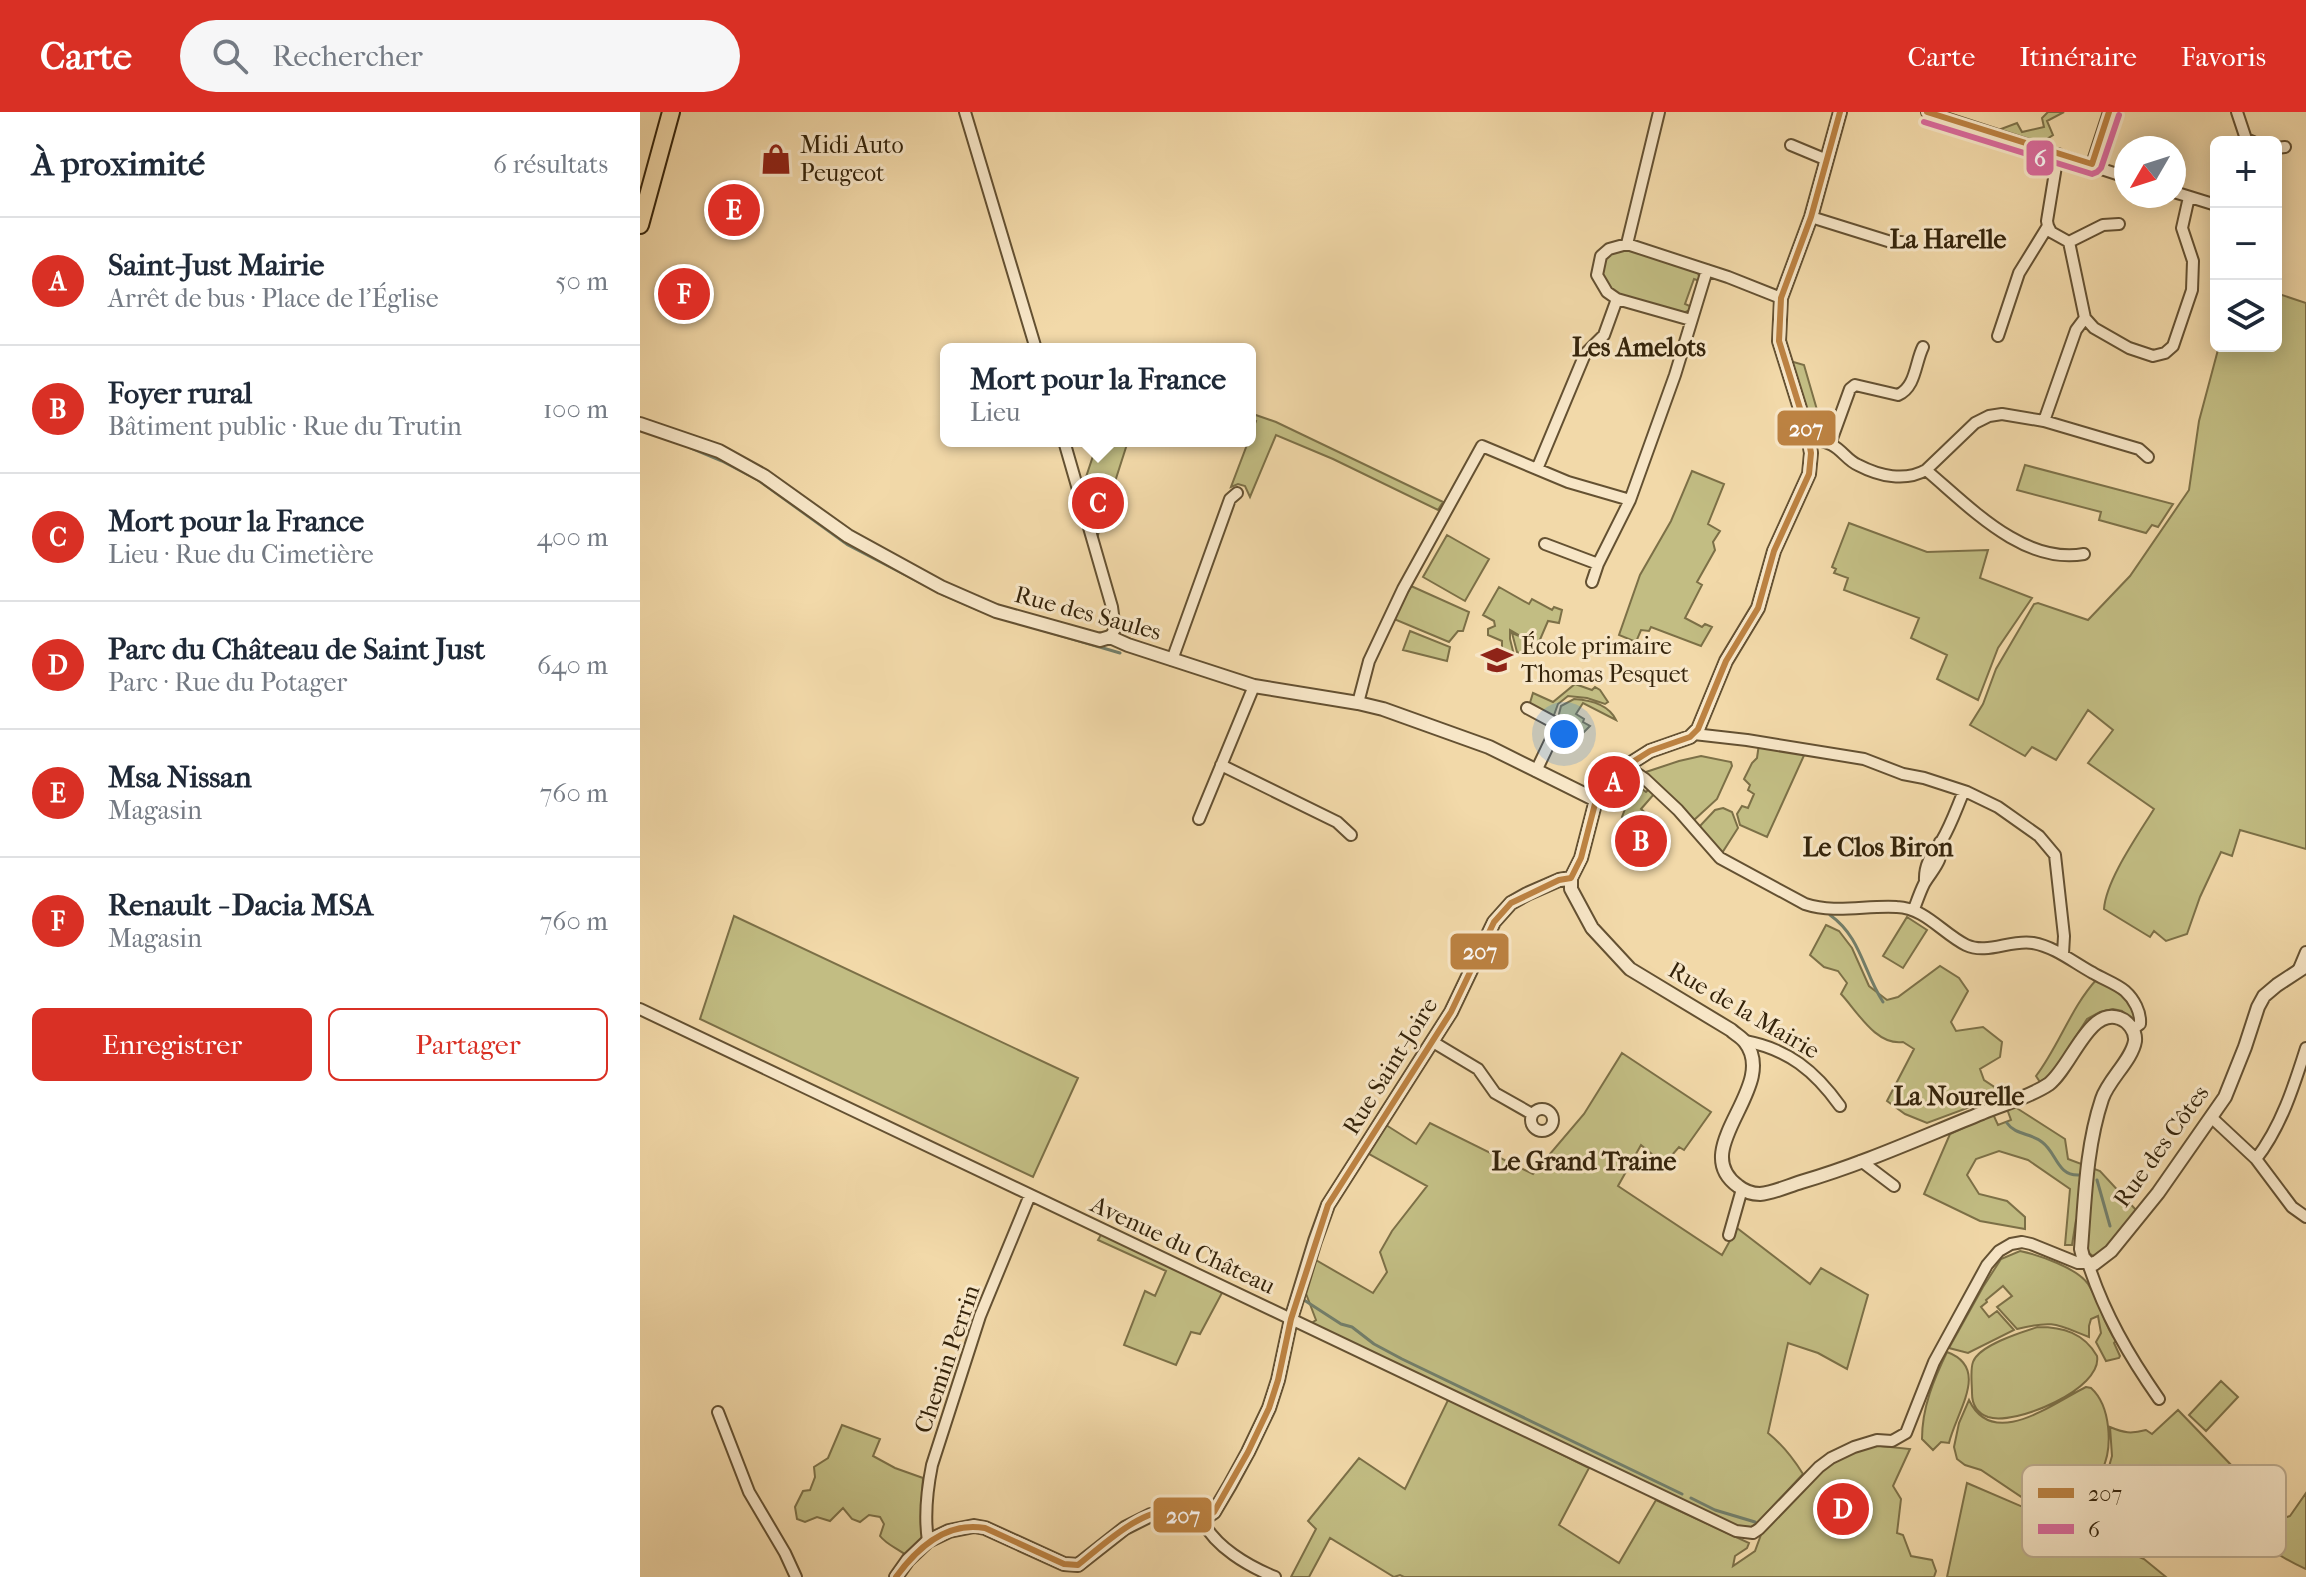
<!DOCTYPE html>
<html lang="fr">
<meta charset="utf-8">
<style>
:root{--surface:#fff;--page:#f6f6f7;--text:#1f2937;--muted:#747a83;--line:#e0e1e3;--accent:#d93025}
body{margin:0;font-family:"IM FELL French Canon",serif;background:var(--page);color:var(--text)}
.controls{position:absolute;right:24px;top:24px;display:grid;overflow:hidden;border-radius:12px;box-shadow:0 4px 20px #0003}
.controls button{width:72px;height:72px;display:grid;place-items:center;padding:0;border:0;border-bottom:2px solid var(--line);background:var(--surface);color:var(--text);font:40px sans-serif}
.compass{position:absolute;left:1474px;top:24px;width:72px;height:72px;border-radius:50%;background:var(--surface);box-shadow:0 4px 20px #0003;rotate:231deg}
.you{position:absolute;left:924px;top:622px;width:28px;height:28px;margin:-20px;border:6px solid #fff;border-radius:50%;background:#1a73e8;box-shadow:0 0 0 12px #1a73e833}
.badge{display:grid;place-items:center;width:52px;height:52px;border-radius:50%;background:var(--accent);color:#fff;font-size:26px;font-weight:700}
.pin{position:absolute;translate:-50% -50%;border:4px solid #fff;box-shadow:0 2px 8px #0006}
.popup{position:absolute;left:300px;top:231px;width:316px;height:104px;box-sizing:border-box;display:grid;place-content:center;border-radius:12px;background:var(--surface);filter:drop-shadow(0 2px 6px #0005);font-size:26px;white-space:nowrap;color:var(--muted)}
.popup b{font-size:30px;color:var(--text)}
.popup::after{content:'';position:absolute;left:50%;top:100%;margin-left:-16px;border:16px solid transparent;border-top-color:var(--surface)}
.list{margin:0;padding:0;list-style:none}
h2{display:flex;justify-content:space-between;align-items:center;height:104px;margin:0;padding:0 32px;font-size:34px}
h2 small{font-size:26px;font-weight:400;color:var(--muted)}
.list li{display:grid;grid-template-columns:52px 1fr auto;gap:24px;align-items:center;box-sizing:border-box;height:128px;padding:0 32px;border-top:2px solid var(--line)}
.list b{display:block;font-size:30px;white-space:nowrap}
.list p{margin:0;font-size:26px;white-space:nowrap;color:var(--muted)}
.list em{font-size:26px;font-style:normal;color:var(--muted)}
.actions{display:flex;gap:16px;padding:24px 32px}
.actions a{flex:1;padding:18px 0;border:2px solid var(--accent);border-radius:12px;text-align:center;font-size:28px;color:var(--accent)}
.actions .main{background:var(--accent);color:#fff}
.icon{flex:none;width:44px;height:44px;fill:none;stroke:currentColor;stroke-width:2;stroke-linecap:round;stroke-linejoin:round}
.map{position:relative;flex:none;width:1666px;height:1465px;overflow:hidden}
header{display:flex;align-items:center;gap:48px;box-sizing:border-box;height:112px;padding:0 40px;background:var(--accent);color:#fff}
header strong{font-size:38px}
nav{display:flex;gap:44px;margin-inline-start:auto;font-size:28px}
.search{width:560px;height:72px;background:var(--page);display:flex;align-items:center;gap:20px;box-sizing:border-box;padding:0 28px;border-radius:44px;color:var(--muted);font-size:30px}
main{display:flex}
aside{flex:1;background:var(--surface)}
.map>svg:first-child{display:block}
.green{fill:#c2bd83;stroke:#7c7047;stroke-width:2}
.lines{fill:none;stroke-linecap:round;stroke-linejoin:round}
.stream{stroke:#727e6a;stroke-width:3}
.minor-casing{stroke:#645132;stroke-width:14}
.tertiary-casing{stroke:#645132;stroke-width:16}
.primary-casing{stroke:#35240b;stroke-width:20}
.minor{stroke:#f7e6c7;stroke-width:10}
.tertiary{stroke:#f7e6c7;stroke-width:12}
.primary{stroke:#f2d9a9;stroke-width:16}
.bus-1-casing{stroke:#f7e6c7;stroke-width:12}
.bus-2-casing{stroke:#f7e6c7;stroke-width:12}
.bus-1{stroke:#bc8242;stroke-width:6}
.bus-2{stroke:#da6a9d;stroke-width:6}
.labels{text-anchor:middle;stroke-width:6;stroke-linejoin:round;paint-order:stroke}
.poi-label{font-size:24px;fill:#35240b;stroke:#f7e6c7;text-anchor:start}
.street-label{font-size:24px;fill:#35240b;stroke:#f7e6c7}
.neighbourhood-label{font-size:26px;font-weight:bold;fill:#35240b;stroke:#f7e6c7}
.key{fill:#f7e6c7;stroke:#bdac8f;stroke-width:2}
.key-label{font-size:22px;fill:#35240b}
.line-badge{stroke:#f7e6c7;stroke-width:3}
.badge-label{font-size:22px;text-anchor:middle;font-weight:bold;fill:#fff}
</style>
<header>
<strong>Carte</strong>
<div class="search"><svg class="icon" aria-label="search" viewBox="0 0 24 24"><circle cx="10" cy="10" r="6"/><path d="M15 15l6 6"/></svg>Rechercher</div>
<nav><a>Carte</a><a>Itinéraire</a><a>Favoris</a></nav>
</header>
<main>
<aside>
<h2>À proximité<small>6 résultats</small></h2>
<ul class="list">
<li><span class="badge">A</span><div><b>Saint-Just Mairie</b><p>Arrêt de bus · Place de l'Église</p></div><em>50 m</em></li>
<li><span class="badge">B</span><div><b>Foyer rural</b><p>Bâtiment public · Rue du Trutin</p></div><em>100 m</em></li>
<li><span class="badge">C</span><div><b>Mort pour la France</b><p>Lieu · Rue du Cimetière</p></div><em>400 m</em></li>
<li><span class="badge">D</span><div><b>Parc du Château de Saint Just</b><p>Parc · Rue du Potager</p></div><em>640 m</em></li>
<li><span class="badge">E</span><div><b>Msa Nissan</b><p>Magasin</p></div><em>760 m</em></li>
<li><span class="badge">F</span><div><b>Renault - Dacia MSA</b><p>Magasin</p></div><em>760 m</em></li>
</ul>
<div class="actions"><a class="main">Enregistrer</a><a>Partager</a></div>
</aside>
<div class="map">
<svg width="1666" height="1465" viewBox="0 0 1666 1465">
<rect width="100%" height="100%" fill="#f2d9a9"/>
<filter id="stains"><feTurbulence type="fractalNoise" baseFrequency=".0025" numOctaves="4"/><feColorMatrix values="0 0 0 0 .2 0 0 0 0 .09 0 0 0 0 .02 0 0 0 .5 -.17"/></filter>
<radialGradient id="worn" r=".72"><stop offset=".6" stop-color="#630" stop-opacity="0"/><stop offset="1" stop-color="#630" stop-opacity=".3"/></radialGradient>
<!-- green -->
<path class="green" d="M1408 0H1424L1407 9 1413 23 1399 32 1363 20 1361 17 1377 11 1382 20 1404 15 1402 6Z
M981 135 1058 160 1060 169 1054 167 1045 192 1052 195 1050 198 1041 202 970 179 959 160 965 144Z
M1636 181 1666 191V737L1600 718 1592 744 1581 740 1560 785 1547 822 1526 829 1514 819 1510 825 1464 797C1466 768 1498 723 1514 697L1448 651 1473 618 1448 598 1416 648 1392 635 1385 644 1330 613 1343 592 1356 557 1394 492 1398 491 1448 508 1490 464 1549 378 1559 309 1579 234H1636Z
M1150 249 1164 253 1182 315 1188 317 1185 323 1177 322 1171 314Z
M610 301 636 310 803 390 798 398 693 347 636 323 610 385 605 374 598 372 591 375 616 309 610 306Z
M458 329H488L457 426 442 377Z
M1385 353 1533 392 1518 415 1512 413 1506 421 1459 408 1461 400 1377 378Z
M1052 359 1084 372 1068 412 1080 419 1073 430 1075 438 1057 470 1062 473 1045 506 1062 515 1065 512 1072 515 1061 534 1011 515 1009 519 1001 518 996 530 979 523 1000 463 1031 409Z
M1209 411 1287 440 1348 438 1340 466 1392 486 1358 536 1338 588 1297 567 1307 543 1271 526 1279 506 1204 478 1208 466 1194 461 1196 457 1192 455Z
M807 423 849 447 825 489 783 465Z
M771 474 829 500 823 519H818L809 530 754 507Z
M859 475 889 492 892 487 912 498 914 495 922 498 919 511 908 509 896 537 881 542 877 540 872 521 884 526 870 518V527L874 543 870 545 858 539 862 536V529L848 523V517L855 514 854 509 843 503Z
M770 519 810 535 807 549 763 538Z
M935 572 952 578 955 575 960 578 968 590 965 592 947 586 928 584 918 592 914 603 910 605 889 594 893 581 913 590Z
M934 587C950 588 969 593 976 608L943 591 936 602 944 607 943 610 950 614 944 620 921 609 919 602 921 594Z
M1119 632 1145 636 1148 640 1166 639 1127 725 1100 713 1097 702 1102 694 1108 696 1114 682 1108 678 1110 673 1104 667 1112 651 1117 646Z
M1061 644 1091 650 1092 654 1077 687 1054 708 1031 684 1003 661 1039 649Z
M991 669 1006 680 1009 677 1015 681 1001 697 1016 710 992 713 982 705 985 697 971 693Z
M1083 696 1092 700 1098 716 1082 741 1059 715 1075 698Z
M94 804 438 966 393 1065 60 907Z
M1267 805 1287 818 1263 856 1243 844Z
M1186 813 1199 819 1212 836 1229 874 1247 888 1258 885 1300 854 1319 866 1328 879 1311 910 1316 919 1343 915 1362 930 1360 945 1340 957 1344 968 1365 982 1287 1011 1265 1002 1247 989 1274 937 1263 930C1236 934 1217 899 1201 882L1207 871 1198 859 1184 855 1170 843Z
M1457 867C1476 879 1488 883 1496 906L1492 909 1482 899 1473 897 1460 900 1447 907 1412 962 1400 970 1396 964C1419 934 1431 895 1457 867Z
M982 941 1071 1000 1044 1038 1039 1035 1024 1052 1001 1033 978 1074 1082 1143 1097 1116 1170 1172 1181 1156 1228 1183 1207 1257 1178 1241 1148 1231 1128 1321C1143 1333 1153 1346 1163 1362L1119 1409 1110 1416 1098 1415 670 1212 676 1208 665 1179 674 1147 733 1181 747 1160 740 1140 752 1119 787 1074 727 1041 746 1013 776 1032 790 1011 893 1062 944 1002Z
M1375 995 1425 1027 1428 1047 1460 1059 1497 1099C1485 1114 1472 1139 1453 1144L1445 1138 1446 1105 1436 1108 1432 1133H1425L1430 1077 1388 1048 1359 1039 1336 1047 1327 1063 1339 1082 1367 1089 1385 1105V1117L1340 1109 1284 1082 1310 1022 1353 1002 1358 1013 1371 1008 1367 997Z
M462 1121 583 1179 560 1222 551 1220 536 1253 484 1233 505 1179 515 1184 526 1159 458 1128Z
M1380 1139C1399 1143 1437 1156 1448 1172 1460 1189 1463 1212 1476 1229L1474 1231 1480 1244 1479 1246 1466 1249 1456 1230 1461 1221 1458 1204 1451 1207 1449 1214V1225C1416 1212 1414 1208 1377 1217L1357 1195 1372 1184 1363 1174 1346 1188 1347 1190 1341 1195 1349 1205 1357 1199 1374 1218 1328 1241 1309 1236 1343 1175 1361 1147Z
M1398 1215C1423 1215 1444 1221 1457 1244 1463 1277 1375 1314 1348 1305 1337 1301 1332 1292 1332 1281 1332 1272 1330 1258 1333 1250 1339 1233 1382 1220 1398 1215Z
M1307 1240C1351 1256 1316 1300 1309 1331L1301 1330 1293 1338 1282 1327C1282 1295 1294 1267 1307 1240Z
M1581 1269 1598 1285 1566 1319 1549 1303Z
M1446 1275 1451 1276C1471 1294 1473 1336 1462 1358H1468L1472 1344 1470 1315C1484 1321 1491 1322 1506 1318L1512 1322 1538 1298 1595 1357 1594 1372 1610 1388 1641 1407 1650 1404 1666 1381V1457C1624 1439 1590 1405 1557 1376 1533 1386 1509 1399 1487 1380L1479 1382 1470 1372 1458 1381V1392L1472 1381 1502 1417 1487 1429 1458 1394 1457 1397 1475 1418 1468 1424 1383 1386 1341 1358 1325 1353 1317 1347 1314 1335 1319 1311 1329 1288C1353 1339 1413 1291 1446 1275Z
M809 1286 949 1356 919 1413 979 1451 1016 1388 1109 1431 1107 1436 1095 1444 1093 1454 1115 1439 1122 1420 1184 1355 1210 1341 1231 1333 1270 1337 1253 1374 1261 1387 1257 1421 1263 1423 1271 1444 1292 1448 1296 1459 1294 1465H764L760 1463 754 1465 690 1426 669 1465H651L676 1417 668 1409 719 1346 765 1377Z
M202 1313 240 1327 233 1344 255 1356 283 1366 281 1400 283 1425 266 1443C257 1436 247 1433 240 1424L244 1412 240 1405 229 1403 220 1410 212 1407 203 1396 190 1409 177 1405 165 1410 157 1407 155 1395 163 1379 170 1378 175 1365 174 1355 188 1346Z
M1327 1371 1504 1447 1526 1465H1307Z"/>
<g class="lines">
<!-- stream -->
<path class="stream" d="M51 336 82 349 118 368 208 433 302 482 339 498
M354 504 480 541
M1190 803C1221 825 1223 859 1243 890
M1367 1011C1375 1023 1391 1021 1402 1030 1417 1041 1417 1064 1439 1063
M1457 1068 1470 1114
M664 1188 701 1212 712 1215 734 1232 762 1247 1042 1382
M1051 1386 1075 1398 1115 1410"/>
<defs>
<path id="minor" d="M325 0 396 237
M1287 0 1486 65
M1597 0 1606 27 1613 30
M1151 33 1187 48
M1636 36 1645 35
M1452 52 1469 0
M1534 80 1576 93
M1171 105 1251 130H1262
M1408 114 1411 120 1429 130 1445 206 1454 216 1489 236 1513 244 1525 241 1533 234 1552 178 1553 149 1542 116 1549 85
M1429 130 1463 113 1479 112
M987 132 1019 0
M1051 208 977 187 967 180 957 163 961 144 969 137 987 132 1088 165 1141 186
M1358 224 1379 161 1408 114 1407 109 1418 42
M1404 309 1436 218 1445 206
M1168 324C1176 328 1185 329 1192 333 1202 338 1208 349 1218 353 1239 364 1265 370 1286 358 1329 394 1383 453 1444 442
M424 329 472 495 475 517 470 525
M1190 332 1210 277 1215 273 1258 283C1276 275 1275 251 1283 235
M897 357 945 242 964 223 977 187
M1286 358 1335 311 1349 304 1362 302 1404 309 1499 337 1508 345
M905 432 958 452
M952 470 958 452 990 388
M532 548 590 387 597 381
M718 591 729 549 763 477 842 334 928 370 990 388 1035 263 1067 158
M887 596 915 611 917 615 896 659
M1054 622 1107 628 1224 647 1263 662 1284 666 1327 680 1358 695 1399 724 1415 743 1424 824 1423 842
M581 653 697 710 711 723
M986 654 1005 667 1038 698 1080 746 1165 792C1195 802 1226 793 1257 795 1285 796 1302 821 1326 833 1347 843 1371 827 1393 831 1415 835 1433 850 1453 861 1463 867 1477 872 1485 879 1494 887 1501 900 1500 912L1493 917
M559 707 614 574
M1285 769C1284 751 1293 741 1302 728 1311 713 1317 695 1324 679
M1274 797C1277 789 1280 780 1284 772 1292 758 1305 748 1300 730
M1658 859 1666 840
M0 897 1096 1419 1113 1421 1119 1417 1179 1355 1191 1346 1214 1335 1237 1328 1252 1329 1266 1321 1294 1250 1347 1153 1359 1139 1371 1132 1382 1130 1391 1132 1438 1151H1448C1464 1201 1489 1244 1519 1287
M1105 929C1148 937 1175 959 1200 994
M793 930 838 957 855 981 892 1002
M891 1008a11 11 0 1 1 22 0a11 11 0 1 1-22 0Z
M1571 1005 1616 1047 1652 1095 1666 1105
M1616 1047C1641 1015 1654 974 1666 936
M1221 1049 1254 1074
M1089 1123 1102 1077
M78 1300 109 1380 145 1441 156 1465
M562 1408C575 1435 608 1454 635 1465
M288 1429C284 1403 287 1378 292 1353L340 1204 390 1083"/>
<path id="tertiary" d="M0 312 79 339 124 364 208 424 301 475 356 499 460 528 470 525 488 533 614 574 718 591 743 597 849 635 956 688
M931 766V777L952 816 990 857 1091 918C1095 922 1101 925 1105 930 1140 975 1046 1037 1098 1074 1104 1079 1111 1082 1120 1082 1133 1081 1148 1074 1161 1070 1223 1052 1282 1025 1342 1001 1363 992 1390 985 1409 972 1431 955 1449 895 1479 906 1488 909 1496 919 1495 929 1492 948 1468 968 1462 987 1446 1035 1445 1087 1441 1137L1443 1145 1448 1151 1454 1152 1471 1139 1518 1081 1585 985 1605 935 1618 895 1624 884 1637 873 1666 854
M931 766 941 746 956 688 965 673 980 658 1010 639 1050 625 1058 617 1086 549 1118 496 1134 439 1169 362 1171 341 1167 319 1139 229 1141 186 1171 105 1200 0
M256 1465 268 1448 288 1429 309 1419 334 1414 345 1416 424 1452 438 1453 485 1416 511 1403 524 1400 562 1408 574 1400 590 1373 608 1340 629 1296 638 1268 651 1207 675 1129 688 1093 811 900 854 810 871 791 887 782 919 768 931 766"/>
<path id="primary" d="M0 113 31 0"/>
</defs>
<!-- minor casing -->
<use href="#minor" class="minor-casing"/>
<!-- tertiary casing -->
<use href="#tertiary" class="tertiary-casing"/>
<!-- primary casing -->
<use href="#primary" class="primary-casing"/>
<!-- minor -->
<use href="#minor" class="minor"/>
<!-- tertiary -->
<use href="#tertiary" class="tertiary"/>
<!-- primary -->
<use href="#primary" class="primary"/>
<defs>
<path id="bus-1" d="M1287 0 1452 52 1469 0
M256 1465C277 1436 306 1409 345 1416L424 1452 438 1453C458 1437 498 1400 524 1400 536 1400 550 1406 562 1408L574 1400 608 1340 629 1296 638 1268 651 1207 688 1093 811 900 854 810 871 791 919 768 931 766 941 746 956 688 965 673 980 658 1010 639 1050 625 1058 617 1086 549 1118 496 1134 439 1169 362 1171 341 1167 319 1139 229 1141 186 1171 105 1200 0"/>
<path id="bus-2" d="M1284 10 1452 62 1457 60 1461 56 1479 3"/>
</defs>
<!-- bus-1 casing -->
<use href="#bus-1" class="bus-1-casing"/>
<!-- bus-2 casing -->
<use href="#bus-2" class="bus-2-casing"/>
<!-- bus-1 -->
<use href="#bus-1" class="bus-1"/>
<!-- bus-2 -->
<use href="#bus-2" class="bus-2"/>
</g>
<!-- icons -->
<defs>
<symbol id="shop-bare" viewBox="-9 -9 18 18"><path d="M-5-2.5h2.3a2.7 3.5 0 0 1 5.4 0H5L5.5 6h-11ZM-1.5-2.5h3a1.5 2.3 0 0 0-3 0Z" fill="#8f2418" stroke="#f7e6c7" stroke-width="2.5" paint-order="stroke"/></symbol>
<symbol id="school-bare" viewBox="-9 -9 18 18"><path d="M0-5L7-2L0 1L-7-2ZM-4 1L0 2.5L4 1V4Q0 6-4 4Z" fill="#8f2418" stroke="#f7e6c7" stroke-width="2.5" paint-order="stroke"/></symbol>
</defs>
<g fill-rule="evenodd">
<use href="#shop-bare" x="114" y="25" width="44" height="44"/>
<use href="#school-bare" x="835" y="526" width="44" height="44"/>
</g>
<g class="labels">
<!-- poi labels -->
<g class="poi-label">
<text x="160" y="41">Midi Auto<tspan x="160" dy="28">Peugeot</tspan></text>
<text x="881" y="542">École primaire<tspan x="881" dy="28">Thomas Pesquet</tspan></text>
</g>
<!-- street labels -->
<g class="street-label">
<text transform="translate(448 501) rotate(15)" y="8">Rue des Saules</text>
<text transform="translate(1104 898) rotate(30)" y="8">Rue de la Mairie</text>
<text transform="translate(750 954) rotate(-58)" y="8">Rue Saint-Joire</text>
<text transform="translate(1521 1034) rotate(-54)" y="8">Rue des Côtes</text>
<text transform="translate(543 1133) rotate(25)" y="8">Avenue du Château</text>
<text transform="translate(307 1247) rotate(-71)" y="8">Chemin Perrin</text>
</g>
<!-- neighbourhood labels -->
<g class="neighbourhood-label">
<text x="1308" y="136">La Harelle</text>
<text x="999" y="244">Les Amelots</text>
<text x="1238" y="744">Le Clos Biron</text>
<text x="1319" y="993">La Nourelle</text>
<text x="944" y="1058">Le Grand Traine</text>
</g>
</g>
<!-- legend -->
<rect x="1382" y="1353" width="264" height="92" rx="12" class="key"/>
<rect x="1398" y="1376" width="36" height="10" fill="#bc8242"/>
<rect x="1398" y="1412" width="36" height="10" fill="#da6a9d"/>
<g class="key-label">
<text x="1448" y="1389">207</text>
<text x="1448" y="1425">6</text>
</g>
<g class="line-badge">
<rect x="1385" y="27" width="30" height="38" rx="8" fill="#da6a9d"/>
<rect x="1136" y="297" width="61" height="38" rx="8" fill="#bc8242"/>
<rect x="809" y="820" width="61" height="39" rx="8" fill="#bc8242"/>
<rect x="512" y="1384" width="61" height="38" rx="8" fill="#bc8242"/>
</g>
<g class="badge-label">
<text x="1400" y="54">6</text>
<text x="1166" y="324">207</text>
<text x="840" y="847">207</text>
<text x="543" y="1411">207</text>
</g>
<rect width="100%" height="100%" filter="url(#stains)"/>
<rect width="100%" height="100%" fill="url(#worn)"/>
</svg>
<div class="controls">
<button>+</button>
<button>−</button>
<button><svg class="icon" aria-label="layers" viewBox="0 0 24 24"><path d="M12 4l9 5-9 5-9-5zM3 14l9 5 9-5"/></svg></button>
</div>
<svg class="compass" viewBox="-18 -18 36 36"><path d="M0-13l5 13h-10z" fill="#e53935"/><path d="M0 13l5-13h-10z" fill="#747a83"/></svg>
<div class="you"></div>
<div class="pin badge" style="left:974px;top:670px">A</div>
<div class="pin badge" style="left:1001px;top:729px">B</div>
<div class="pin badge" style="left:458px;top:391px">C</div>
<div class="popup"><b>Mort pour la France</b>Lieu</div>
<div class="pin badge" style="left:1203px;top:1397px">D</div>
<div class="pin badge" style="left:94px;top:98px">E</div>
<div class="pin badge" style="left:44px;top:182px">F</div>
</div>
</main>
